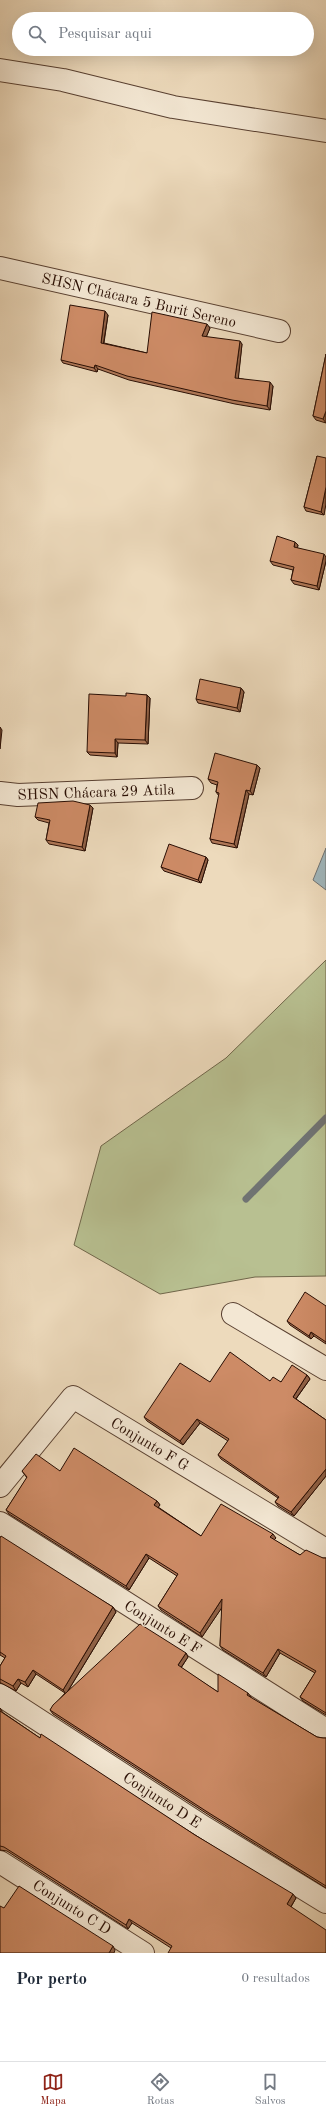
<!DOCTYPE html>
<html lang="pt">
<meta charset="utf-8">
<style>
:root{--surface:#fff;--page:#f6f6f7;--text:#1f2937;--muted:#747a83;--line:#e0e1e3;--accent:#8f2418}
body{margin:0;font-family:"Old Standard TT",serif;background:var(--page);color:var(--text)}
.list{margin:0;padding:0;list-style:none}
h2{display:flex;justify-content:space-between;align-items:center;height:52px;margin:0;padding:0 16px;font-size:17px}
h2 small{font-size:13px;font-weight:400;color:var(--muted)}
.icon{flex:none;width:22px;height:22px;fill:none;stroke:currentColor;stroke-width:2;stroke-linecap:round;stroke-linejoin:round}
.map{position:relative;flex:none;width:326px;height:1953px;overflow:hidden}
.search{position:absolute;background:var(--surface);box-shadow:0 4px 16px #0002;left:12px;right:12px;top:12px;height:44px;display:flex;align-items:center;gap:10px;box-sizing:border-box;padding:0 14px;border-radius:22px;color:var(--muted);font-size:15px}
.sheet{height:108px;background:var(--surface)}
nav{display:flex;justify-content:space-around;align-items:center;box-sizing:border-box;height:56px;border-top:1px solid var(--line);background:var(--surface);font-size:11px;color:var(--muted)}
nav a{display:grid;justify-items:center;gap:2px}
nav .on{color:var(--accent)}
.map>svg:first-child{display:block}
.green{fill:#b8c091;stroke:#70664a}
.water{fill:#a0b7bd;stroke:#707373}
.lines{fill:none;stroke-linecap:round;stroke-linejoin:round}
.stream{stroke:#707373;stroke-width:7}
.street-casing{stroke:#594031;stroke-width:24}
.street{stroke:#f3e7d3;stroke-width:22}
.wall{fill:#b07858;stroke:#280d03}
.shaded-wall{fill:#906147;stroke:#280d03}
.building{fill:#cd8b66;stroke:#280d03}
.labels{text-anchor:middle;stroke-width:3;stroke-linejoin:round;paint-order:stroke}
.street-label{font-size:15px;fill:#280d03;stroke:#f3e7d3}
</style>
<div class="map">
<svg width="326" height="1953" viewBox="0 0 326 1953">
<rect width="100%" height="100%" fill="#eddabc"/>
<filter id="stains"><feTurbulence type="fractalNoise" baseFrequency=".005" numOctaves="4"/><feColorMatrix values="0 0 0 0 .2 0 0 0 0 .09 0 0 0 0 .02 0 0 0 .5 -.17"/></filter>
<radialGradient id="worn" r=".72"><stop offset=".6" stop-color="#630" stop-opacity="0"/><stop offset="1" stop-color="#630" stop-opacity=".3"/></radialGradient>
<!-- green -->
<path class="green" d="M326 960V1276L255 1277 160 1294 74 1245 101 1146 226 1058Z"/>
<!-- water -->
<path class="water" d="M326 848V890L313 880Z"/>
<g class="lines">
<!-- stream -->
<path class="stream" d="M246 1199 326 1118"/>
<defs>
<path id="street" d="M0 70 63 80 173 107 326 131
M0 268 279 331
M0 793 18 795 192 788
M233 1314 326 1369
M0 1486 73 1397 326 1550
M0 1523 326 1730
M0 1695 205 1828 326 1902
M0 1862 143 1953"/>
</defs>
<!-- street casing -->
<use href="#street" class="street-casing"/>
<!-- street -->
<use href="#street" class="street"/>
</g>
<!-- wall -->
<path class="wall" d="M108 315 104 343 147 353 210 328 206 337 242 344 238 378 273 386 270 410 235 404 129 380 98 369 97 372 63 363 61 360Z
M326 354V423L316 420 313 416Z
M317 456 324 515 306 511 304 507Z
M295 542 298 545 297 548 326 557V561L319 590 294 584 291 580 293 570 273 565 270 561Z
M241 688 244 692 240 712 198 703 196 699Z
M147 695 150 698 148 744 118 743 117 757 90 755 87 752 126 696Z
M257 765 260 768 253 795 249 794 237 848 212 843 210 839 219 796 216 792 217 785 211 783 208 779Z
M93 808 85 851 49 844 46 840 49 823 38 820 35 817Z
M206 857 208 860 201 883 164 871 161 867Z
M326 1306V1344L314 1336 311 1339 290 1325 287 1321Z
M307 1375 310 1379 296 1399 326 1420V1476L294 1516 278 1506 275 1502 278 1498 221 1459 218 1455 228 1441 200 1423 183 1445 147 1421 144 1417 210 1382 270 1381 281 1382Z
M22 1471H60L157 1501 160 1505 158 1507 201 1536 276 1538 274 1540 300 1555 323 1558H326V1715L303 1701 300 1697 315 1673 280 1653 266 1677 223 1650 220 1646 222 1607 202 1637 161 1610 158 1606 177 1576 149 1558 129 1590 9 1514 6 1510 27 1478Z
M0 1538 113 1607 116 1612 68 1691 186 1653 188 1657 181 1668 218 1692 251 1697V1698L317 1737 323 1738H326V1888L212 1817 53 1714 50 1710 65 1693 36 1674 28 1687 21 1683 16 1691 1 1683H0V1666L5 1658 0 1655Z
M0 1708 2 1711V1712L40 1738 195 1835 296 1898 291 1907 171 1948 132 1923 128 1929 7 1851 0 1850Z"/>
<!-- shaded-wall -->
<path class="shaded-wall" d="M105 311 108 315 103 346 101 343Z
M207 324 210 328 205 340 202 336Z
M240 341 242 344 238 382 235 378Z
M95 365 98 369 97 372 94 368Z
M270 382 273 386 270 410 267 406Z
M326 411V423L323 419Z
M326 487V504L324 515 321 512Z
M295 542 298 545 297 551 294 547Z
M324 554 326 557V561L319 590 317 586Z
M241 688 244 692 240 712 237 708Z
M147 695 150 698 148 744 145 740Z
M0 727 2 730 0 749Z
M115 739 118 743 117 757 115 753Z
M257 765 260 768 253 795 250 791Z
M246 790 249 794 237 848 234 844Z
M90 805 93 808 85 851 82 847Z
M206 857 208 860 201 883 198 880Z
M311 1332 314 1336 311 1339 309 1336Z
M307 1375 310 1379 295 1400 293 1397Z
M197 1419 200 1423 183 1445 180 1441Z
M326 1469V1476L294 1516 291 1512Z
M157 1501 160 1505 157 1509 154 1505Z
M273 1534 276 1538 273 1541 270 1537Z
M146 1554 149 1558 129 1590 126 1586Z
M222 1599 225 1603 202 1637 200 1633Z
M113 1607 116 1612 66 1694 63 1690Z
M278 1649 280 1653 266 1677 263 1673Z
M186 1653 188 1657 180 1669 178 1665Z
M33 1670 36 1674 28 1687 25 1682Z
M18 1679 21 1683 16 1691 13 1686Z
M248 1693 251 1697 249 1699 247 1695Z
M293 1894 296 1898 290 1908 287 1904Z
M129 1919 132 1923 128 1929 126 1925Z
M113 1946 115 1950 114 1953H109Z"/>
<!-- building -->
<path class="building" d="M70 305 105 311 101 343 147 353 152 312 207 324 202 336 240 341 235 378 270 382 267 406 232 400 127 376 95 365 94 368 61 360Z
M326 354V411L323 419 313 416Z
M317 456 326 458V487L321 512 304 507Z
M277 536 295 542 294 547 324 554 317 586 291 580 294 567 270 561Z
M200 679 241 688 237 708 196 699Z
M126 693 147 695 145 740 115 739V753L87 752 89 694 126 696Z
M215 753 257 765 250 791 246 790 234 844 210 839 219 793 216 792 218 782 208 779Z
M73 801 90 805 82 847 46 840 50 820 35 817 38 803Z
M169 844 206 857 198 880 161 867Z
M305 1292 326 1306V1342L311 1332 309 1336 287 1321Z
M230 1352 270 1381 273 1377 281 1382 292 1365 307 1375 293 1397 326 1420V1469L291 1512 275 1502 279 1497 218 1455 229 1439 197 1419 180 1441 144 1417 180 1363 210 1382Z
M74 1448 157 1501 154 1505 201 1536 221 1504 273 1534 270 1537 300 1555 306 1550 323 1558H326V1713L300 1697 316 1671 278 1649 263 1673 220 1646 222 1599 200 1633 158 1606 178 1574 146 1554 126 1586 6 1510 27 1477 22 1471 36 1454 60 1471Z
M1 1536 113 1607 63 1690 33 1670 25 1682 18 1679 13 1686 0 1679V1666L6 1656 0 1652V1538Z
M140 1624 186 1653 178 1665 218 1692V1674L248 1693 247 1695 317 1737 323 1738H326V1886L209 1813 50 1710 53 1705Z
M0 1711 40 1738 41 1734 195 1835 293 1894 287 1904 326 1930V1953H168L172 1946 129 1919 126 1925 4 1847 0 1846Z
M19 1886 113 1946 109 1953H0V1906L4 1908Z"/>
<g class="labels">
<!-- street labels -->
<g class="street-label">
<text transform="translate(139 300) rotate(13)" y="5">SHSN Chácara 5 Burit Sereno</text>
<text transform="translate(96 792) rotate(-2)" y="5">SHSN Chácara 29 Atila</text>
<text transform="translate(150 1444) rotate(31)" y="5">Conjunto F G</text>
<text transform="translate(163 1627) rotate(32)" y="5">Conjunto E F</text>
<text transform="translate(162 1800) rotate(33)" y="5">Conjunto D E</text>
<text transform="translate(72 1907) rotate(32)" y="5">Conjunto C D</text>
</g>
</g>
<rect width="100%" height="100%" filter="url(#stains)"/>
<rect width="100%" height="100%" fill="url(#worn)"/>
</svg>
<div class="search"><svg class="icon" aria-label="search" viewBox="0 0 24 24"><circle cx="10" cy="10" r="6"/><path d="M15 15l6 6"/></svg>Pesquisar aqui</div>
</div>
<section class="sheet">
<h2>Por perto<small>0 resultados</small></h2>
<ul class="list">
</ul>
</section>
<nav>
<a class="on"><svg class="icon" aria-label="map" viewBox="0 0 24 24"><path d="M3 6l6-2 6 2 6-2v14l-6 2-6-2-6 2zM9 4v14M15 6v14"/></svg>Mapa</a>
<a><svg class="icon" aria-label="directions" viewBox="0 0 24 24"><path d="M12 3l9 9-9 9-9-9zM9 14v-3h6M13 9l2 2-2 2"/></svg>Rotas</a>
<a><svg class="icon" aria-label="saved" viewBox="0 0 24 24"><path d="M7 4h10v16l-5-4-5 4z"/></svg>Salvos</a>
</nav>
